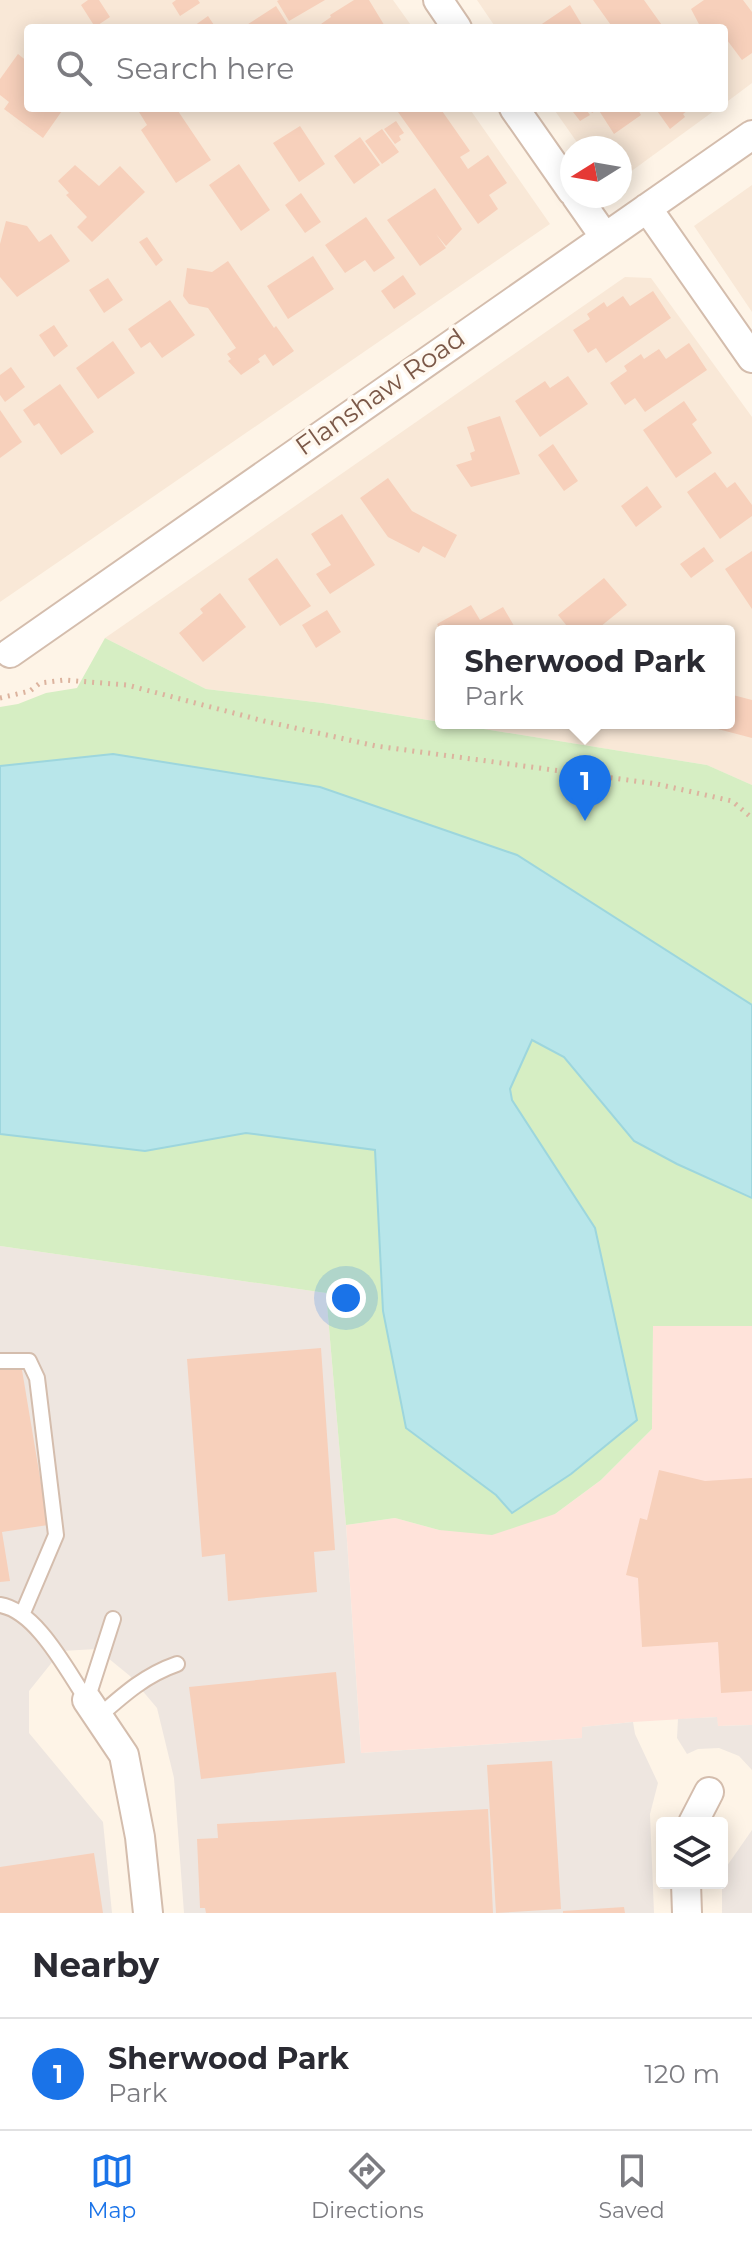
<!DOCTYPE html>
<style>
:root{--surface:#fff;--page:#f7f7f7;--text:#2b2b33;--muted:#7c7c81;--line:#e1e1e2;--accent:#1a73e8}
body{margin:0;font-family:Montserrat,sans-serif;background:var(--page);color:var(--text)}
.controls{position:absolute;right:24px;bottom:24px;display:grid;overflow:hidden;border-radius:8px;box-shadow:0 4px 20px #0003}
.controls button{width:72px;height:72px;display:grid;place-items:center;padding:0;border:0;border-bottom:2px solid var(--line);background:var(--surface);color:var(--text);font:40px sans-serif}
.compass{position:absolute;left:560px;top:136px;width:72px;height:72px;border-radius:50%;background:var(--surface);box-shadow:0 4px 20px #0003;rotate:259deg}
.you{position:absolute;left:346px;top:1298px;width:28px;height:28px;margin:-20px;border:6px solid #fff;border-radius:50%;background:#1a73e8;box-shadow:0 0 0 12px #1a73e833}
.badge{display:grid;place-items:center;width:52px;height:52px;border-radius:50%;background:var(--accent);color:#fff;font-size:26px;font-weight:700}
.pin{position:absolute;translate:-50% -66px;filter:drop-shadow(0 2px 4px #0008)}
.pin::after{content:'';position:absolute;top:42px;width:28px;height:24px;background:inherit;clip-path:polygon(0 0,100% 0,50% 100%)}
.popup{position:absolute;left:435px;top:625px;width:300px;height:104px;box-sizing:border-box;display:grid;place-content:center;border-radius:8px;background:var(--surface);filter:drop-shadow(0 2px 6px #0005);font-size:26px;white-space:nowrap;color:var(--muted)}
.popup b{font-size:30px;color:var(--text)}
.popup::after{content:'';position:absolute;left:50%;top:100%;margin-left:-16px;border:16px solid transparent;border-top-color:var(--surface)}
.list{margin:0;padding:0;list-style:none}
h2{display:flex;justify-content:space-between;align-items:center;height:104px;margin:0;padding:0 32px;font-size:34px}
h2 small{font-size:26px;font-weight:400;color:var(--muted)}
.list li{display:grid;grid-template-columns:52px 1fr auto;gap:24px;align-items:center;box-sizing:border-box;height:112px;padding:0 32px;border-top:2px solid var(--line)}
.list b{display:block;font-size:30px;white-space:nowrap}
.list p{margin:0;font-size:26px;white-space:nowrap;color:var(--muted)}
.list em{font-size:26px;font-style:normal;color:var(--muted)}
.icon{flex:none;width:44px;height:44px;fill:none;stroke:currentColor;stroke-width:2;stroke-linecap:round;stroke-linejoin:round}
.map{position:relative;flex:none;width:752px;height:1913px;overflow:hidden}
.search{position:absolute;background:var(--surface);box-shadow:0 4px 20px #0003;left:24px;right:24px;top:24px;height:88px;display:flex;align-items:center;gap:20px;box-sizing:border-box;padding:0 28px;border-radius:8px;color:var(--muted);font-size:30px}
.sheet{height:216px;background:var(--surface)}
nav{display:flex;justify-content:space-around;align-items:center;box-sizing:border-box;height:112px;border-top:2px solid var(--line);background:var(--surface);font-size:22px;color:var(--muted)}
nav a{display:grid;justify-items:center;gap:4px}
nav .on{color:var(--accent)}
.map>svg:first-child{display:block}
.residential{fill:#f9e8d7}
.commercial{fill:#ffe3da}
.industrial{fill:#eee6e0}
.green{fill:#d6eec3}
.water{fill:#b8e6ea;stroke:#9dd6dd;stroke-width:2}
.building{fill:#f7d0bb}
.lines{fill:none;stroke-linecap:round;stroke-linejoin:round}
.service-casing{stroke:#d4bdad;stroke-width:18}
.minor-casing{stroke:#d4bdad;stroke-width:32}
.path{stroke:#dcb39e;stroke-width:5;stroke-dasharray:2 6;stroke-linecap:butt}
.service{stroke:#fff;stroke-width:14}
.minor{stroke:#fff;stroke-width:28}
.labels{text-anchor:middle;stroke-width:7;stroke-linejoin:round;paint-order:stroke}
.street-label{font-size:26px;fill:#7b5848;stroke:#fff8ef}
</style>
<div class="map">
<svg width="752" height="1913" viewBox="0 0 752 1913">
<rect width="100%" height="100%" fill="#fef4e7"/>
<!-- residential -->
<path class="residential" d="M0 0H393L413 28H28V108H469L550 224 0 602Z
M477 0H752V83L724 104V28H496Z
M553 108H718L626 175H620V148H581Z
M752 185V312L694 226Z
M625 277 651 278 752 417V785L707 765 447 723H729V631H441V722L323 703 206 689 105 638Z"/>
<!-- commercial -->
<path class="commercial" d="M653 1326H752V1725L718 1726 716 1717 633 1722 583 1727V1738L361 1753 346 1525 395 1518 439 1530 555 1514 601 1480 652 1429Z"/>
<!-- industrial -->
<path class="industrial" d="M0 1246 326 1293 346 1525 361 1753 582 1738V1727L633 1722 635 1734 658 1783 650 1814 654 1913H184L174 1778 157 1708 130 1676 97 1649 61 1651 29 1691V1733L103 1822 112 1913H0Z
M717 1717 718 1726 752 1725V1770L739 1756 719 1748 698 1749 687 1754 677 1738 678 1719Z
M752 1830V1913H722V1873Z"/>
<!-- green -->
<path class="green" d="M105 638 206 689 323 703 707 765 752 785V1005L621 921 113 754 0 766V707L18 704 46 693 77 688Z
M0 921 313 932 496 1495 511 1513 571 1474 637 1419 595 1228 512 1100 510 1089 532 1040 564 1057 634 1141 677 1164 752 1198V1326H653L652 1429 601 1480 555 1514 492 1535 439 1530 395 1518 346 1525 326 1293 0 1246Z"/>
<!-- water -->
<path class="water" d="M113 754 320 787 517 855 752 1005V1198L677 1164 634 1141 564 1057 532 1040 510 1089 512 1100 595 1228 637 1420 571 1474 512 1513 496 1495 406 1428 383 1311 375 1150 246 1133 145 1151 0 1134V766Z"/>
<!-- building -->
<path class="building" d="M88 0H99L110 17 95 27 81 5Z
M176 0H198L200 3 180 16 172 3Z
M279 0H325L289 21 277 1Z
M354 0H369L386 28H320L321 24 331 17 330 15Z
M593 0H644L664 28H613Z
M704 0H743L752 12V53L742 60 724 36V28H701L691 9Z
M570 5 582 25 577 28H536Z
M276 6 290 28H242Z
M208 16 216 28H191Z
M18 54 28 62V108H64L43 138 4 109 9 102 0 95V79Z
M146 108H176L211 160 176 183 141 130 147 125 139 112Z
M400 108H440L470 151 460 157 468 169 488 155 507 183 489 195 498 209 478 224 398 112Z
M570 108H585L590 115 580 121Z
M589 108H637L641 115 614 134 598 109 592 113Z
M655 108H685L687 111 683 114 685 117 670 129Z
M396 121 404 133 399 136 401 140 395 144 384 129Z
M300 126 325 164 299 182 273 143Z
M382 129 399 152 382 164 365 141Z
M360 137 380 165 354 184 334 156Z
M239 164 270 210 241 231 209 185Z
M75 165 99 186 120 166 145 192 92 242 77 227 87 217 66 195 69 193 58 181Z
M435 188 462 229 446 246 436 234 446 248 420 266 387 220Z
M301 193 321 222 305 233 285 205Z
M366 217 395 258 374 272 365 260 345 273 325 245Z
M6 221 27 226 39 242 51 234 70 261 17 297 0 277V244Z
M147 237 163 260 156 266 139 242Z
M313 256 334 289 288 319 267 286Z
M228 261 274 328 276 326 294 351 273 366 265 354 258 359 260 362 241 375 228 361 231 359 227 354 236 348 208 308 189 304 183 296 187 268 212 272Z
M403 275 416 294 394 309 381 291Z
M108 278 123 300 104 313 89 290Z
M653 291 671 318 606 363 596 348 588 353 573 330 590 319 587 314 604 302 607 307 623 296 630 306Z
M170 300 195 335 162 358 150 342 141 348 128 329Z
M54 325 68 346 54 357 39 335Z
M113 341 135 373 98 399 76 368Z
M689 343 707 370 645 412 635 398 625 405 610 383 627 371 624 366 641 354 644 359 659 349 666 359Z
M11 367 25 387 5 402 0 395V375Z
M568 376 588 404 540 437 515 401 545 381 550 388Z
M60 384 94 432 61 455 39 423 34 426 23 410Z
M684 401 697 420 692 424 712 453 676 478 643 430Z
M0 410 22 442 0 458Z
M500 416 520 474 471 487 456 465 472 460 470 453 475 451 467 427Z
M553 444 578 481 564 491 538 455Z
M715 472 727 488 735 482 752 505V516L720 539 687 492Z
M388 478 412 511 457 535 445 558 423 546 419 553 388 537 360 498Z
M647 486 662 507 636 527 621 506Z
M342 514 375 565 330 594 316 574 331 565 311 534Z
M704 547 714 561 691 578 680 564Z
M752 551V609L725 569Z
M277 558 311 606 280 626 248 579Z
M604 578 627 605 595 631H571L558 615Z
M220 593 246 627 203 662 179 633 203 613 200 609Z
M471 605 480 620 503 607 517 631H441L437 624Z
M327 610 341 632 316 648 302 625Z
M729 694 752 700V738L714 728 715 723H729Z
M321 1348 335 1550 314 1552 317 1592 228 1601 225 1554 202 1557 187 1359Z
M21 1364 48 1525 2 1532 10 1581 0 1582V1368Z
M659 1470 705 1481 752 1478V1691L721 1693 718 1642 642 1647 638 1578 626 1575 640 1518 647 1520Z
M336 1672 345 1763 201 1779 189 1687Z
M552 1761 561 1909 496 1913 487 1765Z
M488 1809 493 1913H206L205 1908H200L197 1839 218 1838 217 1824Z
M94 1853 103 1913H0V1867Z
M624 1907 625 1913H563V1911Z"/>
<g class="lines">
<defs>
<path id="service" d="M0 1361H29L37 1378 56 1535 22 1615
M0 1605C37 1611 67 1671 87 1700
M87 1700 113 1619
M98 1717C123 1695 145 1675 177 1664"/>
<path id="minor" d="M438 0 457 28
M514 108 572 191
M576 196 604 236
M647 208 752 358
M10 653 752 135
M87 1700 124 1755 140 1837 148 1913
M693 1823 709 1792
M686 1883 687 1913"/>
</defs>
<!-- service casing -->
<use href="#service" class="service-casing"/>
<!-- minor casing -->
<use href="#minor" class="minor-casing"/>
<!-- path -->
<path class="path" d="M0 698 30 691 40 683 64 680 127 685 264 721 376 746 657 784 732 801 752 818"/>
<!-- service -->
<use href="#service" class="service"/>
<!-- minor -->
<use href="#minor" class="minor"/>
</g>
<g class="labels">
<!-- street labels -->
<g class="street-label">
<text transform="translate(380 392) rotate(-35)" y="9">Flanshaw Road</text>
</g>
</g>
</svg>
<div class="controls">
<button><svg class="icon" aria-label="layers" viewBox="0 0 24 24"><path d="M12 4l9 5-9 5-9-5zM3 14l9 5 9-5"/></svg></button>
</div>
<svg class="compass" viewBox="-18 -18 36 36"><path d="M0-13l5 13h-10z" fill="#e53935"/><path d="M0 13l5-13h-10z" fill="#7c7c81"/></svg>
<div class="you"></div>
<div class="pin badge" style="left:585px;top:821px">1</div>
<div class="popup"><b>Sherwood Park</b>Park</div>
<div class="search"><svg class="icon" aria-label="search" viewBox="0 0 24 24"><circle cx="10" cy="10" r="6"/><path d="M15 15l6 6"/></svg>Search here</div>
</div>
<section class="sheet">
<h2>Nearby<small></small></h2>
<ul class="list">
<li><span class="badge">1</span><div><b>Sherwood Park</b><p>Park</p></div><em>120 m</em></li>
</ul>
</section>
<nav>
<a class="on"><svg class="icon" aria-label="map" viewBox="0 0 24 24"><path d="M3 6l6-2 6 2 6-2v14l-6 2-6-2-6 2zM9 4v14M15 6v14"/></svg>Map</a>
<a><svg class="icon" aria-label="directions" viewBox="0 0 24 24"><path d="M12 3l9 9-9 9-9-9zM9 14v-3h6M13 9l2 2-2 2"/></svg>Directions</a>
<a><svg class="icon" aria-label="saved" viewBox="0 0 24 24"><path d="M7 4h10v16l-5-4-5 4z"/></svg>Saved</a>
</nav>
